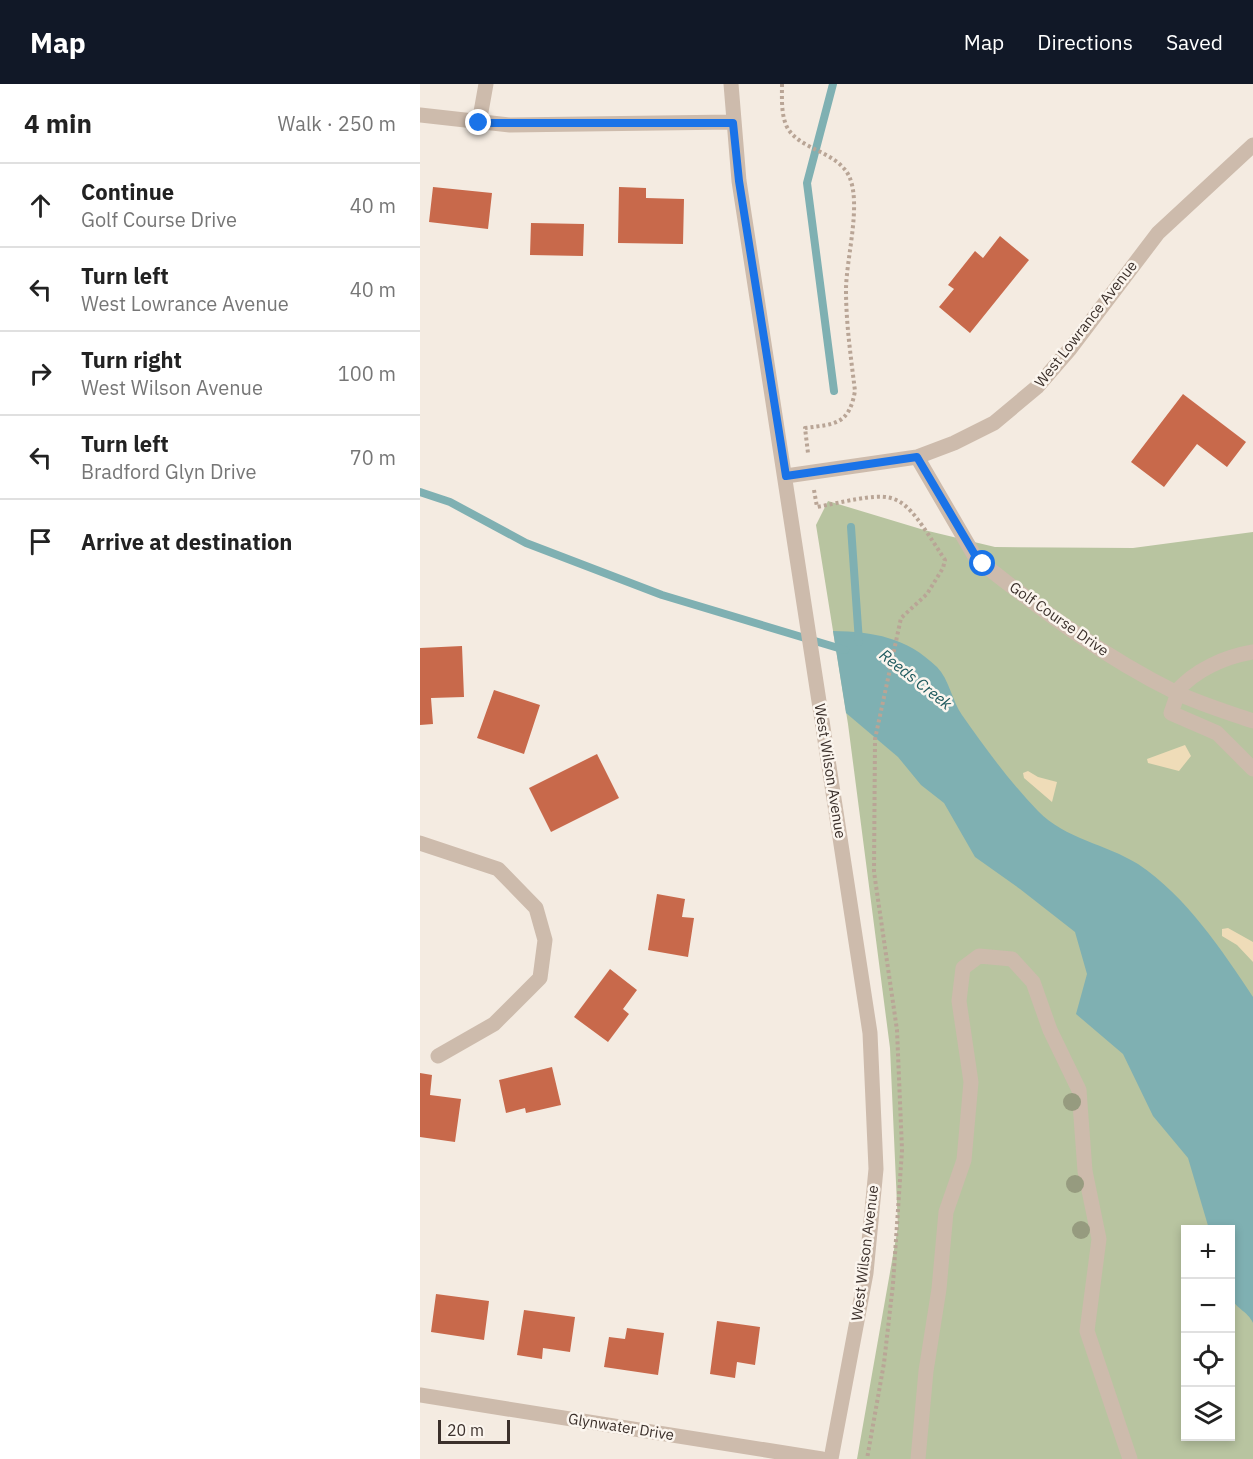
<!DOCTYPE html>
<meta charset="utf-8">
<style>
:root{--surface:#fff;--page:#f2f2f2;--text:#222;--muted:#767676;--line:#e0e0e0;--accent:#111827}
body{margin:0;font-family:"IBM Plex Sans",sans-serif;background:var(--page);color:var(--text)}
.controls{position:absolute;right:18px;bottom:18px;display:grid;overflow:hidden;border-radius:0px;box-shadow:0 3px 9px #0003}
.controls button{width:54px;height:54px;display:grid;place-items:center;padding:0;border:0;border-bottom:2px solid var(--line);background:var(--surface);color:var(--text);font:30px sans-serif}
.scale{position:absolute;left:18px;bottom:15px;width:72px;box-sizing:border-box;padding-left:6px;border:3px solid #3b302b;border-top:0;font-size:16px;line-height:21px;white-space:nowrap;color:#3b302b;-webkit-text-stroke:4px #fbf5ee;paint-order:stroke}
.stop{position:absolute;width:18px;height:18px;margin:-14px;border:4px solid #1a73e8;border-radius:50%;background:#fff}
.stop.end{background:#1a73e8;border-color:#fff;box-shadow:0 2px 6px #0008}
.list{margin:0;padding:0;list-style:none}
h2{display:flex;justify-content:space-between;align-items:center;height:78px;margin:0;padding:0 24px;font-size:26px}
h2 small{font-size:20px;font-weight:400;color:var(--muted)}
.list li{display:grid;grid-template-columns:39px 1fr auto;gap:18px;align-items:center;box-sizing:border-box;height:84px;padding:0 24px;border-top:2px solid var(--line)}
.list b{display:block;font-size:22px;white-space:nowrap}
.list p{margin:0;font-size:20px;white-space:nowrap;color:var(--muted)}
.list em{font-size:20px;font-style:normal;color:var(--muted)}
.icon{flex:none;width:33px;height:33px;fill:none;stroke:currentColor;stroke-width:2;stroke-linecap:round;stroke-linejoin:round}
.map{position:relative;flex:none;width:833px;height:1375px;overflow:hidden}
header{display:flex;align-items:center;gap:36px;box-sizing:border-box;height:84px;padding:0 30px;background:var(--accent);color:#fff}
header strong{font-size:28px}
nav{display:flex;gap:33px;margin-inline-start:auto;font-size:21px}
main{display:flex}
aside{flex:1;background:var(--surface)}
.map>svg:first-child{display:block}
.green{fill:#b8c4a0;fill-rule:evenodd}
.sand{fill:#efdcb8}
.water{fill:#7fb0b2}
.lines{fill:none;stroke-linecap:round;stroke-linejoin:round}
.stream{stroke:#7fb0b2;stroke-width:8}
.building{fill:#c8694b}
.path{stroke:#b9a596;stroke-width:4;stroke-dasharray:3 3;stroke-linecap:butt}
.minor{stroke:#cdbbac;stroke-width:15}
.tree{fill:#969b7f}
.route{stroke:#1a73e8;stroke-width:8}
.labels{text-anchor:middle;stroke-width:5;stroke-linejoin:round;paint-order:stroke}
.street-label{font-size:15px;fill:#3b302b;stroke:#fbf5ee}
.water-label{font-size:16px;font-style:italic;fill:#1f5a5e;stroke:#fbf5ee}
</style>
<header>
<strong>Map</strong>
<nav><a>Map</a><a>Directions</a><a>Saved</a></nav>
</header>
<main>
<aside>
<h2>4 min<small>Walk · 250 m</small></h2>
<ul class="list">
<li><svg class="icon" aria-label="ahead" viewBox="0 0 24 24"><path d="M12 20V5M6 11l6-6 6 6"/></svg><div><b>Continue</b><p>Golf Course Drive</p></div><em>40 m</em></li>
<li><svg class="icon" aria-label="left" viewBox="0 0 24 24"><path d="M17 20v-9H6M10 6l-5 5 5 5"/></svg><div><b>Turn left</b><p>West Lowrance Avenue</p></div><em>40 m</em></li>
<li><svg class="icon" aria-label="right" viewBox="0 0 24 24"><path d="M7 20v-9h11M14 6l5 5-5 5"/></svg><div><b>Turn right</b><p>West Wilson Avenue</p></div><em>100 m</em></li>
<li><svg class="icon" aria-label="left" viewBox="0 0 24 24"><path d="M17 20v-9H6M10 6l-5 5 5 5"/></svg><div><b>Turn left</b><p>Bradford Glyn Drive</p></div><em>70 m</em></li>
<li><svg class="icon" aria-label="arrive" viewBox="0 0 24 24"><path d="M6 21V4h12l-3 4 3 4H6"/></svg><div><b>Arrive at destination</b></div></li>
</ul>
</aside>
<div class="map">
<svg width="833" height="1375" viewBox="0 0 833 1375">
<rect width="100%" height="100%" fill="#f4ebe1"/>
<!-- green -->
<path class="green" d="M408 417 504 446 575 463 713 464 833 448V1375H437L478 1143 470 964 428 640 396 441ZM766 1146H810V1352H766Z"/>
<!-- sand -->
<path class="sand" d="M765 661 771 672 759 687 728 679 727 675Z
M608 687 618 693 637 698 632 718 604 694 603 689Z
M808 844 833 858V878L817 861 802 852V845Z"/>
<!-- water -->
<path class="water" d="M413 547C454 548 486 553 517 583 529 595 532 617 542 631 565 664 590 698 618 727 645 755 686 760 718 780 766 812 802 866 833 913V1239C828 1227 814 1224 811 1212L810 1146 789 1145 768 1074 733 1032 703 970 656 930 667 890 655 848 600 805 555 773 524 719 501 701 478 673 426 629Z"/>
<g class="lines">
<!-- stream -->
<path class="stream" d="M413 0 387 99 414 307
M0 408 30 418 106 459 242 511 425 566
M431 443 439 558"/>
</g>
<!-- building -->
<path class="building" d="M13 103 72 109 68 145 9 138Z
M199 103 226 104V114L264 115 263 160 198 159Z
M111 139 164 140 163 172 110 171Z
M580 152 609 176 550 249 519 223 534 205 528 201 555 167 563 174Z
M763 310 826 358 807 383 777 360 744 403 711 378Z
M42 562 44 613 11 614 13 640 0 641V564Z
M74 606 120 621 104 670 57 654Z
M177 670 199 714 131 748 109 704Z
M237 810 265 815 262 833 274 834 268 873 228 866Z
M190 885 217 906 203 925 209 930 188 958 154 933Z
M132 983 141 1021 106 1029 105 1024 86 1029 79 996Z
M0 989 12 991 10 1011 41 1015 35 1058 0 1053Z
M16 1210 69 1217 64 1256 11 1248Z
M104 1226 155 1233 150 1268 123 1264 122 1275 97 1271Z
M297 1237 340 1243 335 1281 317 1278 315 1294 290 1290Z
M207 1244 244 1249 238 1291 184 1283 189 1253 205 1255Z"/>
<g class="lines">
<!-- path -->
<path class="path" d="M362 0C362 14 361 28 366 41 377 66 416 66 429 92 442 120 426 175 426 206 426 240 431 274 435 307 429 341 415 340 385 344L388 369
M394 406 397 423C482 406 477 402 525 476L523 484 507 510 481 534 455 655 454 788 477 946 482 1066 473 1200 464 1279 447 1375"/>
<!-- minor -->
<path class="minor" d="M311 0 319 97 450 949 456 1085 446 1189 411 1375
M0 31 90 41 313 38
M59 39 66 0
M497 373 557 476 563 480C624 528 686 574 755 608 780 620 807 628 833 637
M366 392 497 373 534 359 574 339 617 303 650 265 738 149 833 61
M756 608C775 586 804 573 833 568
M758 609 751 629 797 649 833 685
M0 759 78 785 116 824 125 856 120 894 74 940 18 972
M0 1311 402 1375
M498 1375 506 1287 519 1205 526 1128 544 1076 551 998 539 917 543 884 559 872 592 875 613 898 630 946 659 1006 665 1087 679 1155 667 1247 710 1375"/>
</g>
<!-- trees -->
<g class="tree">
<circle cx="652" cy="1018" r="9"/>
<circle cx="655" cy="1100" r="9"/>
<circle cx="661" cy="1146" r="9"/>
</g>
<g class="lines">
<!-- route -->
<path class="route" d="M59 39H313L319 97 366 392 497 373 558 476 563 480"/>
</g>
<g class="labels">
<!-- street labels -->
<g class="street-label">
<text transform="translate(666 240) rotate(-52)" y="5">West Lowrance Avenue</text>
<text transform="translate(639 535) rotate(35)" y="5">Golf Course Drive</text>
<text transform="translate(410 687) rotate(81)" y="5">West Wilson Avenue</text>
<text transform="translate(445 1169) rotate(-83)" y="5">West Wilson Avenue</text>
<text transform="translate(201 1343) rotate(9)" y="5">Glynwater Drive</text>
</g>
<!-- water labels -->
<g class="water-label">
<text transform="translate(496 595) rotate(38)" y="6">Reeds Creek</text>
</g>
</g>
</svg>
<div class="controls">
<button>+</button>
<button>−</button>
<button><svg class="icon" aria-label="locate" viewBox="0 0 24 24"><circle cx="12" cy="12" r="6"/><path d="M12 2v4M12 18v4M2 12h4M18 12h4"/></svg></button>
<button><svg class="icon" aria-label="layers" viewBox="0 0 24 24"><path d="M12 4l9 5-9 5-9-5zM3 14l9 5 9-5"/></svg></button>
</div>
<div class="scale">20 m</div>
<div class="stop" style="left:563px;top:480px"></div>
<div class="stop end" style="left:59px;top:39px"></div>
</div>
</main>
